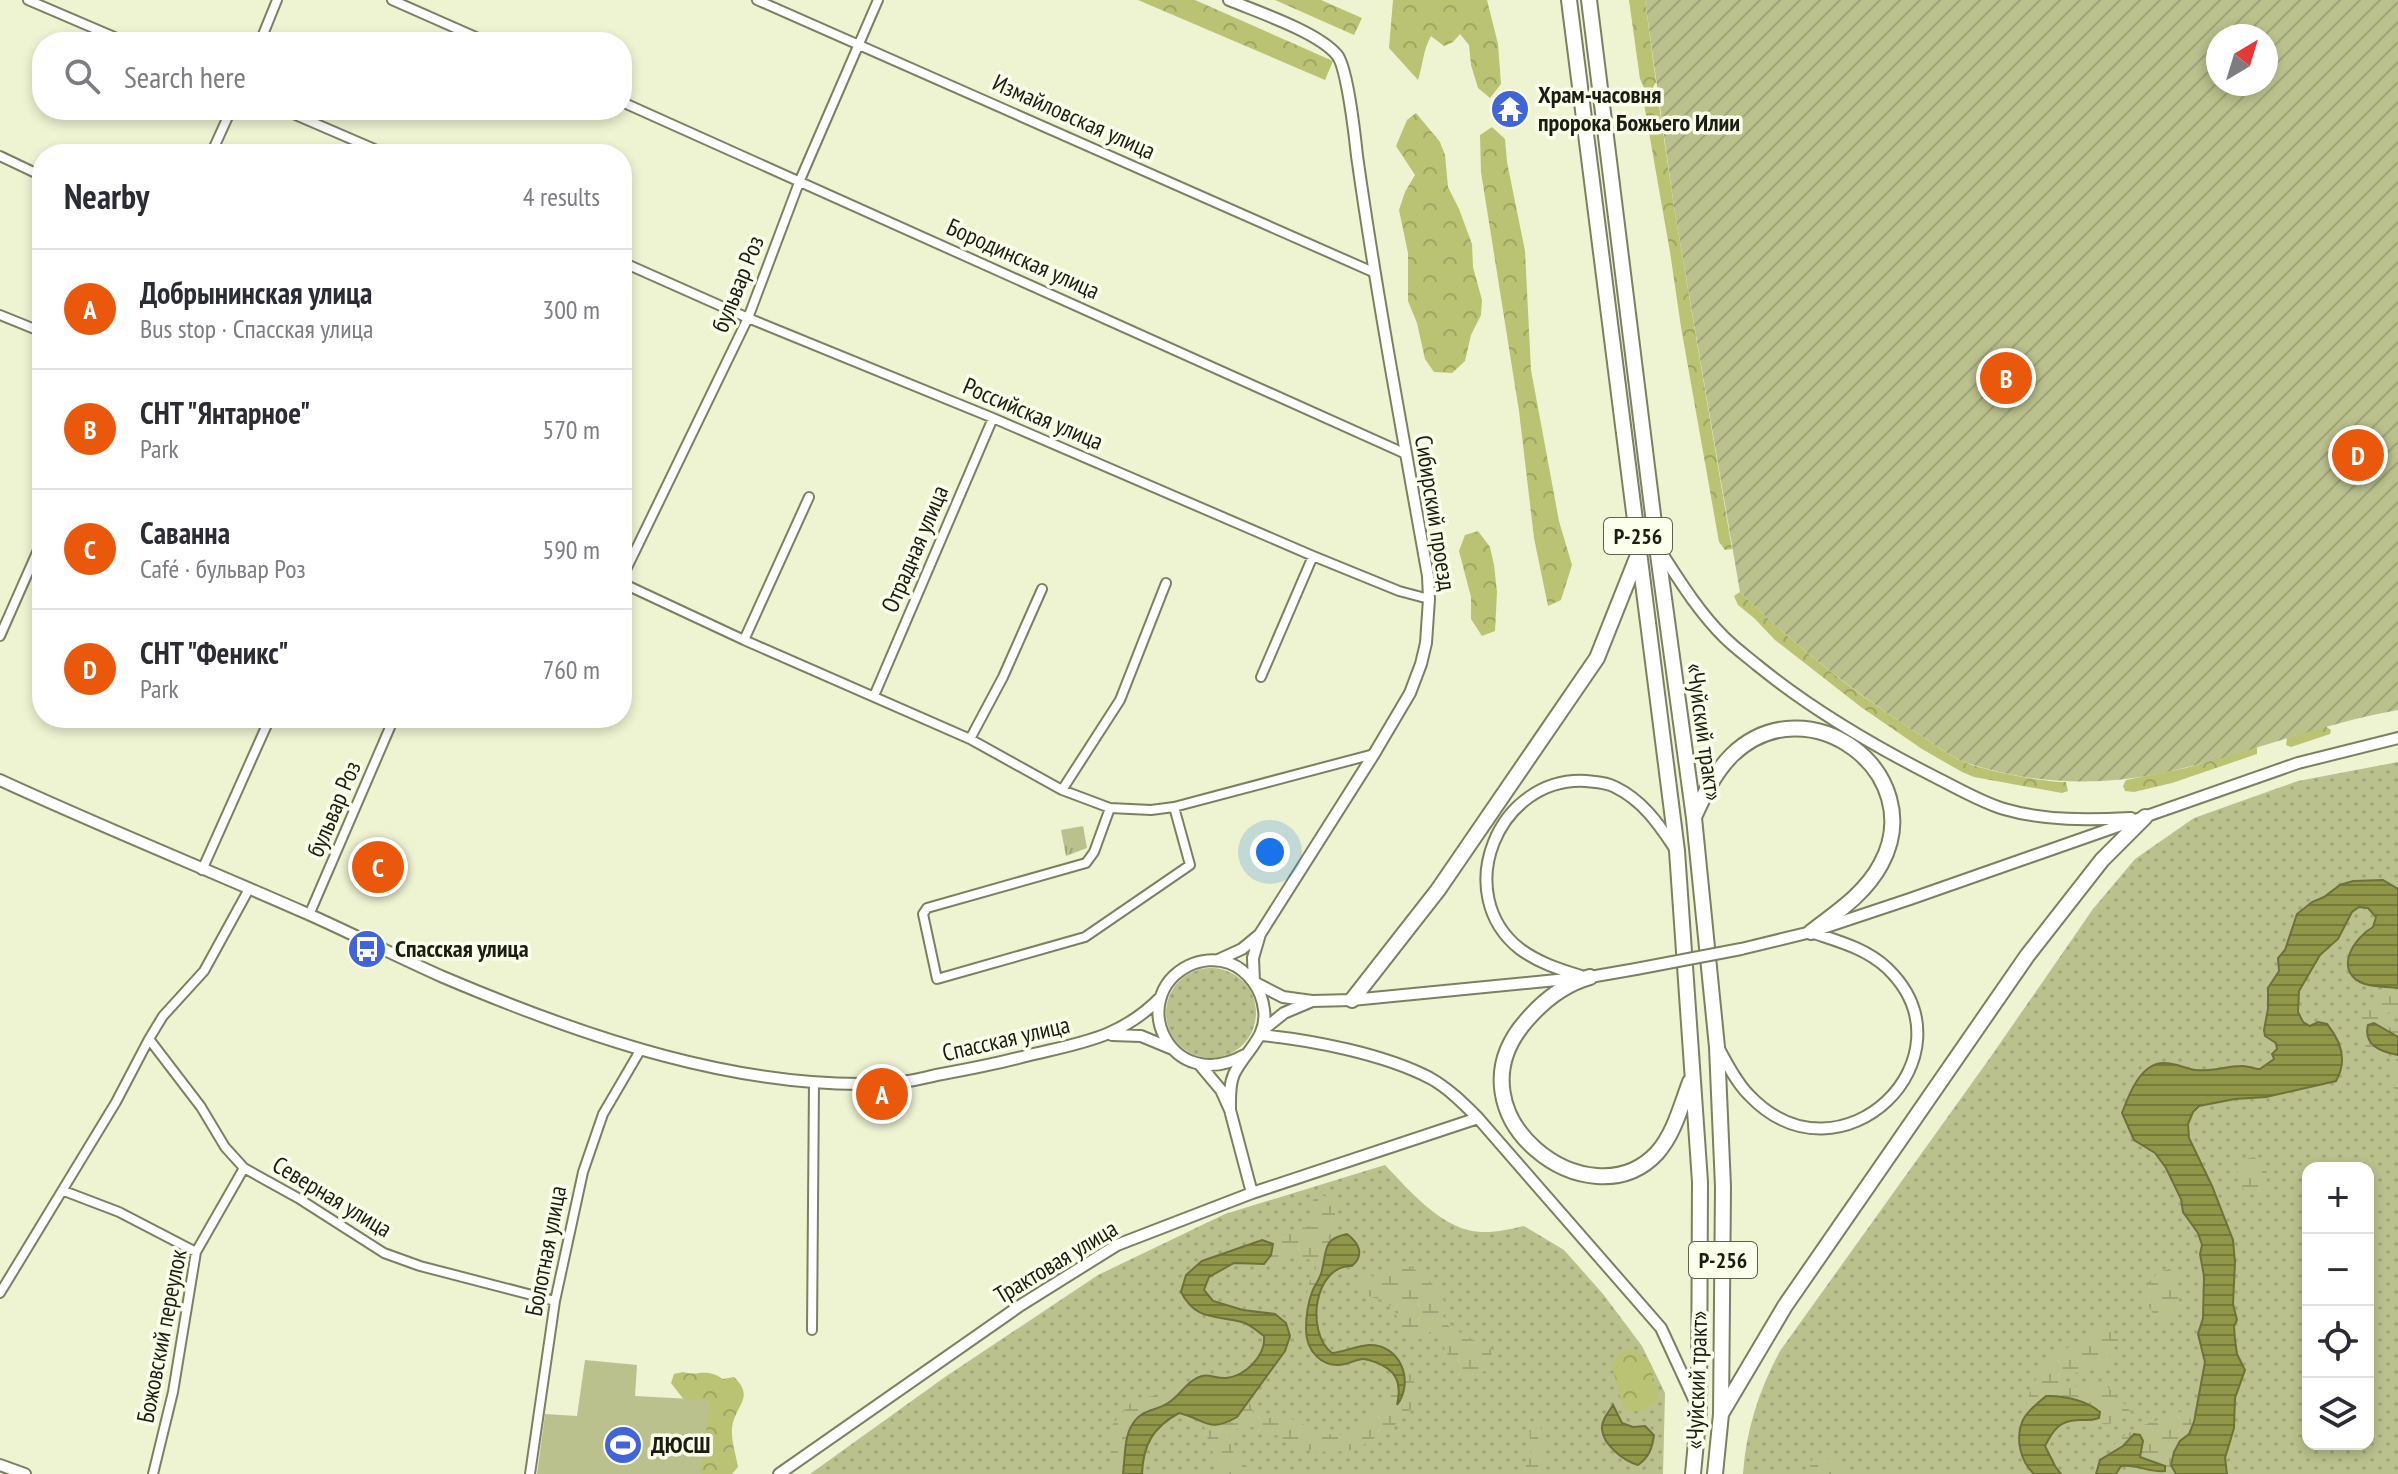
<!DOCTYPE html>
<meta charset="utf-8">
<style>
:root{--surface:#fff;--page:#f7f7f7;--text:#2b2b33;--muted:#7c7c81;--line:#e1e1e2;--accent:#ea580c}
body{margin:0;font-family:"PT Sans Narrow",sans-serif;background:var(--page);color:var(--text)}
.controls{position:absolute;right:24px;bottom:24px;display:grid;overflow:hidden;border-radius:16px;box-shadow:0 4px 12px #0003}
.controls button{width:72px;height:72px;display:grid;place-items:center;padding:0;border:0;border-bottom:2px solid var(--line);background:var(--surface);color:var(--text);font:40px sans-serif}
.compass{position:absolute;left:2206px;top:24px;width:72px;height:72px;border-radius:50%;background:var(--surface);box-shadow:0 4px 12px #0003;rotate:38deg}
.you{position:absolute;left:1270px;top:852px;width:28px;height:28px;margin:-20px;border:6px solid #fff;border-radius:50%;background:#1a73e8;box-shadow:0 0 0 12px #1a73e833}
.badge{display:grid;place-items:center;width:52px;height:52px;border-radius:50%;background:var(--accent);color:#fff;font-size:26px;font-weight:700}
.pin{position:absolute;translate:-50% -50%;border:4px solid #fff;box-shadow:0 2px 8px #0006}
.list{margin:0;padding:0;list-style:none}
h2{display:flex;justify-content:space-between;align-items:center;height:104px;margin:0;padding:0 32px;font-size:34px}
h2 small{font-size:26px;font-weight:400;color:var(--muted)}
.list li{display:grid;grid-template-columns:52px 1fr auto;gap:24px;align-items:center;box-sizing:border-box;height:120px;padding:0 32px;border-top:2px solid var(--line)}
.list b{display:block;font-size:30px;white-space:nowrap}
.list p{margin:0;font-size:26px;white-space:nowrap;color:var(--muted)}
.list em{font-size:26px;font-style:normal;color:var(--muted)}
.icon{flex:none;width:44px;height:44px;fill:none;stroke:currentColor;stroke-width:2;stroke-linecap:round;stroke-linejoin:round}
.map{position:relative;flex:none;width:2398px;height:1474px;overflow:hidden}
.search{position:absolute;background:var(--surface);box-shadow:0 4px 12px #0003;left:32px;top:32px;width:600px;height:88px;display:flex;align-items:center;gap:20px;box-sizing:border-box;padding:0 28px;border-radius:32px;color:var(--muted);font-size:30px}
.panel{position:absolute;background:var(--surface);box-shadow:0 4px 12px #0003;left:32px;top:144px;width:600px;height:584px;border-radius:32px}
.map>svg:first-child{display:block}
.grass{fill:url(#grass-dots);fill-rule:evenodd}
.forest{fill:url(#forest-crowns)}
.wetland{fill:url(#wetland-marsh)}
.park{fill:url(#park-tufts)}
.garden{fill:url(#garden-furrows);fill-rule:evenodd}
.pitch{fill:#bac18c}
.water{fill:url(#water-rules);stroke:#6d7238;stroke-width:2}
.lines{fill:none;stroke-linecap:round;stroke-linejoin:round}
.minor-casing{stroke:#7c7f61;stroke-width:12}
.tertiary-casing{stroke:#7c7f61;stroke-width:14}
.trunk-casing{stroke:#7c7f61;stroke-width:18}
.minor{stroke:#fff;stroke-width:8}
.tertiary{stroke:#fff;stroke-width:10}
.trunk{stroke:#fff;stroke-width:14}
.tertiary-bridge-casing{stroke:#7c7f61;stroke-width:14;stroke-linecap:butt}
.tertiary-bridge{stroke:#fff;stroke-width:10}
.labels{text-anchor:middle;stroke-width:7;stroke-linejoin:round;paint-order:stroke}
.shield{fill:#fcffeb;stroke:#5f6152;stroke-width:2}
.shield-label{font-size:22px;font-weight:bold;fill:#1c1d11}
.poi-label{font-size:24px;font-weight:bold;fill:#1c1d11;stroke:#fcffeb;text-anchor:start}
.street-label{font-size:24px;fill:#1c1d11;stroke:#fcffeb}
</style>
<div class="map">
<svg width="2398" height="1474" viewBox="0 0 2398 1474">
<defs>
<pattern id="grass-dots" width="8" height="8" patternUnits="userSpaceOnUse" patternTransform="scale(2)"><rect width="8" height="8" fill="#bac18c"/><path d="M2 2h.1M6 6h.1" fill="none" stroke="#9fa578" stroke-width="1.8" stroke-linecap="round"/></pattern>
<pattern id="forest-crowns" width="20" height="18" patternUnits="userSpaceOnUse" patternTransform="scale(2)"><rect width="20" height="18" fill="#bac273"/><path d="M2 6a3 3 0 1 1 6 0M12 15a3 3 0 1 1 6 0" fill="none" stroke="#9fa662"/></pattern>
<pattern id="wetland-marsh" width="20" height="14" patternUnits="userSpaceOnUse" patternTransform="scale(2)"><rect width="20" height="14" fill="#bac18c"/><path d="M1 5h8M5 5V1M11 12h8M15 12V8" fill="none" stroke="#9fa578"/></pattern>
<pattern id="park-tufts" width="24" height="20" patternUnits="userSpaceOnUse" patternTransform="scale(2)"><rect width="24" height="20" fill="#bac18c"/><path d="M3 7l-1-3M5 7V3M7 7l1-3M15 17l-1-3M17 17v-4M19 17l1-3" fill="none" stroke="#9fa578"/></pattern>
<pattern id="garden-furrows" width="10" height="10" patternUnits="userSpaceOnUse" patternTransform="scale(2)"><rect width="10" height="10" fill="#bac18c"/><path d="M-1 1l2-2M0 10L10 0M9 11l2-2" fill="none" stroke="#9fa578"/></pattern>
<pattern id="water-rules" width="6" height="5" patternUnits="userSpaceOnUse" patternTransform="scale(2)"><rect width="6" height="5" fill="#909749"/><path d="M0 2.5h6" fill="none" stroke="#757b3b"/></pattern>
</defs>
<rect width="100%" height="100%" fill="#eef3d2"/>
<!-- grass -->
<path class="grass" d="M2398 762V1474H1743C1746 1430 1759 1390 1780 1351L1992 1055 2093 909 2135 859 2194 818 2298 781ZM2308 1168H2368V1444H2308Z
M1166 1013a45 45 0 1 1 90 0a45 45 0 1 1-90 0Z
M1385 1165C1407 1188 1436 1222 1468 1230 1486 1235 1506 1230 1524 1226L1564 1250 1603 1294 1642 1346 1665 1393 1663 1474H810L945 1377 1098 1275 1225 1214Z"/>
<!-- forest -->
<path class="forest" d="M1138 0H1195L1333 61 1325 80Z
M1275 0H1321L1362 18 1354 35Z
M1393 0H1487L1498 44 1501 84 1490 98 1478 88 1471 65 1469 45 1460 34 1453 42 1444 46 1431 36C1423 50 1423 65 1418 80L1389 48Z
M1629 0H1645L1656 82 1652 89 1644 88 1640 79Z
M1653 101 1659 105 1674 207 1732 549 1725 550 1719 542 1681 327 1670 252 1644 104Z
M1416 113 1440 142 1445 155 1448 187 1459 209 1472 244 1473 267 1482 300 1481 315 1471 335 1465 361 1452 373 1434 372 1425 359 1417 323 1408 301V253L1399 210 1405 192 1415 175 1396 146 1407 120Z
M1492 127 1505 139 1507 162 1525 251 1531 370 1559 521 1572 565 1561 600 1548 606 1534 538 1519 411 1481 172 1480 135Z
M1478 531 1490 547 1494 565 1497 592 1495 631 1482 636 1471 619V597L1459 551 1465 535Z
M1740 592C1794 645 1853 692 1917 733 1932 742 1948 756 1964 762 1982 770 2046 783 2066 782L2068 791 2062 793 1974 777 1962 772 1922 749 1861 707 1775 640 1754 618 1738 605 1734 596Z
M2325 726 2331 730 2330 734 2291 747 2286 745 2287 738Z
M2257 747V754L2172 783 2134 792 2125 791 2123 786 2126 780 2186 768Z
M1630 1349C1645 1355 1656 1363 1652 1380L1657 1390V1399C1647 1410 1640 1413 1626 1410 1618 1396 1617 1381 1612 1366L1618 1355Z
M683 1372C701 1377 704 1367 723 1379L734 1377C756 1398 734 1406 732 1428 731 1441 736 1455 738 1467L732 1474H688V1405L671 1383 674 1374Z"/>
<!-- wetland -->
<path class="wetland" d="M2398 989V1009L2382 1015V1021L2388 1027 2398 1031V1037L2388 1032 2382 1026 2388 1053 2398 1055V1097L2391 1082 2396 1060 2395 1057C2389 1056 2382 1057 2376 1054 2356 1046 2355 1017 2369 1004 2378 997 2389 995 2398 989Z
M2254 1157 2267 1169 2266 1187 2256 1193 2245 1191 2239 1182 2237 1170 2243 1160Z
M1320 1195 1328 1197 1335 1202V1229L1340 1235 1334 1237 1321 1277 1312 1292 1307 1315C1306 1304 1306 1293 1310 1281 1313 1273 1317 1272 1316 1263L1299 1255 1275 1266 1264 1264 1271 1255 1273 1244 1262 1240 1272 1236 1289 1234 1295 1229 1313 1226 1311 1207 1314 1198Z
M1403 1263C1422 1272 1439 1287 1446 1306L1443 1316 1447 1325 1491 1350C1492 1356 1491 1363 1487 1369 1484 1372 1479 1374 1476 1375 1453 1380 1450 1355 1441 1342 1440 1339 1434 1335 1431 1333 1395 1356 1405 1319 1390 1305 1380 1295 1369 1302 1358 1287L1361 1275 1366 1273 1376 1278 1394 1264Z
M2170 1269C2182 1285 2181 1300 2173 1317L2162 1320C2138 1307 2141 1274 2170 1269Z
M2098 1329 2113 1331 2119 1340 2115 1347 2109 1352 2110 1359C2098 1375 2077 1365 2063 1381L2065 1388C2089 1388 2103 1370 2117 1401L2125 1404 2130 1411 2128 1416C2115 1424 2106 1427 2091 1421L2099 1418 2097 1408 2058 1396 2034 1406 2024 1419C2030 1368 2057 1354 2098 1329Z
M1395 1357C1430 1388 1419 1412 1382 1433 1372 1439 1362 1448 1350 1450 1338 1452 1318 1453 1306 1449 1285 1443 1246 1410 1229 1437L1233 1452 1254 1474H1230L1218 1462 1211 1449 1203 1424C1223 1428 1239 1418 1249 1401L1254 1414 1265 1418 1287 1417 1324 1434 1350 1435 1364 1424 1390 1399 1395 1373 1402 1398V1368Z
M1193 1380 1167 1404 1146 1410 1140 1414 1130 1428 1123 1474H1112L1110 1460 1113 1424 1134 1399 1153 1396Z
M2183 1411 2188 1413 2189 1418 2194 1422C2186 1440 2164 1452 2176 1474H2168L2165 1466 2159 1463 2139 1457 2143 1441H2127L2123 1446 2111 1452 2117 1440 2141 1426Z
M1532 1421 1540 1424 1543 1439 1541 1474H1522L1531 1456 1529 1426Z
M1818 1456 1830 1459 1850 1471 1864 1474H1807L1812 1460Z"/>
<!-- park -->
<path class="park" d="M1083 826 1087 848 1066 856 1061 830Z"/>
<!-- garden -->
<path class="garden" d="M1645 0H2398V710C2326 723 2258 749 2188 767 2113 787 2040 787 1967 763 1951 758 1935 744 1920 735 1855 693 1795 646 1740 592L1674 207ZM2218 36H2266V84H2218Z"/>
<!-- pitch -->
<path class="pitch" d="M585 1360 637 1365 635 1396 710 1400 701 1474H537L545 1414 577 1416Z"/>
<!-- water -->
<path class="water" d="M2383 880 2398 889V988C2386 986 2371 988 2360 982 2334 968 2355 937 2373 927L2376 917 2368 908 2359 907 2352 912 2338 939 2320 955 2299 991 2298 1012 2303 1022 2310 1026 2318 1022 2327 1024C2341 1041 2348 1060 2336 1081L2266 1097 2235 1099 2199 1106 2193 1112 2188 1124 2189 1138 2212 1186 2233 1240 2235 1262 2233 1304 2237 1320 2234 1326 2235 1340 2237 1354 2245 1370 2235 1398 2234 1428 2225 1458 2227 1474H2176L2171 1465 2174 1452 2180 1441 2189 1434 2194 1422 2205 1362 2198 1334 2203 1318 2204 1276 2200 1254 2202 1245 2198 1233 2183 1212 2181 1199 2166 1168 2155 1153 2134 1140 2122 1113C2129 1094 2141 1062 2165 1063 2176 1063 2186 1069 2196 1070 2212 1072 2226 1066 2241 1066 2247 1065 2254 1069 2260 1069L2274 1059 2272 1054 2277 1049 2276 1043 2265 1036 2264 1030 2268 1009V988L2279 971 2278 958 2285 950 2297 914 2312 902 2324 897 2340 885 2353 881Z
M2374 1023 2398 1037V1055C2381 1052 2363 1045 2368 1025Z
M1347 1234C1359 1243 1365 1255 1352 1266 1314 1265 1305 1332 1332 1353 1344 1352 1356 1346 1369 1345 1400 1344 1415 1381 1397 1405 1402 1383 1397 1370 1375 1362 1372 1361 1366 1359 1363 1359 1357 1359 1351 1363 1345 1364 1322 1369 1306 1351 1306 1329 1306 1317 1308 1303 1312 1292 1315 1284 1321 1278 1322 1270 1327 1249 1323 1239 1347 1234Z
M1262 1240 1273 1244 1271 1255 1264 1264 1234 1263 1209 1277 1204 1290 1213 1301 1243 1310 1275 1314 1286 1323 1290 1336 1285 1351 1237 1417C1207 1434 1206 1419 1179 1413 1153 1427 1143 1445 1142 1474H1123C1125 1460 1124 1437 1132 1425 1141 1409 1154 1412 1168 1403 1180 1396 1188 1379 1202 1376 1209 1374 1218 1379 1226 1378 1246 1376 1266 1355 1264 1336 1257 1331 1250 1324 1242 1322 1215 1315 1196 1321 1181 1292L1186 1275 1202 1261Z
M2046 1396C2064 1395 2087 1401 2100 1412L2099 1418C2091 1421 2087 1420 2079 1420 2060 1420 2053 1430 2045 1446L2055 1466 2061 1474H2034C2020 1461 2015 1438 2023 1420 2028 1410 2038 1403 2046 1396Z
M1613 1405 1622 1423 1633 1427 1645 1426 1654 1435C1652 1449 1649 1457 1638 1465 1624 1461 1603 1445 1602 1429 1601 1420 1609 1412 1613 1405Z
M2134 1434 2140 1435 2143 1441 2140 1457 2165 1466V1471C2150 1473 2138 1464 2121 1466L2116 1474H2096L2100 1460 2123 1446Z"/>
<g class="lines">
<defs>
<path id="minor" d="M28 0 126 42
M392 0 487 42
M757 0 1373 272
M260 42 277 0
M622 102 1406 454
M284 110 386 154
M211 154 231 110
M0 156 42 176
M622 262 748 318 993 418 1313 556 1399 591 1429 599
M0 315 42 332
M622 578 748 318 800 180 878 0
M622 583 744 640 970 739 1062 790 1110 808 1151 810 1174 807 1374 754
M0 636 42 541
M744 640 809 497
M1261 677 1313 556
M874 696 993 418
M970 739 1003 677 1042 589
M1062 790 1120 700 1166 583
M1110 808 1094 852 1086 863 927 908 923 914 937 979 1085 937 1190 865 1174 807
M202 870 270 718
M249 889 204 971 163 1016 149 1039 201 1107 225 1147 244 1168 298 1198 384 1253 420 1266 555 1301
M309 915 394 718
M64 1191 119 1212 196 1252
M0 1293 116 1102 149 1039
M812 1330 814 1082
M153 1474 173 1392 196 1252 244 1168
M530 1474 555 1301 583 1172 603 1114 641 1049"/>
<path id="tertiary" d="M1229 0C1258 12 1318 32 1337 55 1347 67 1355 137 1357 156 1377 297 1403 436 1428 576L1429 599 1426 643 1421 664 1410 693 1374 754 1260 934 1253 958 1254 982 1283 997 1312 1001 1352 1000 1577 978
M1659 549C1679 580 1698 611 1724 637 1734 647 1746 656 1757 665 1812 710 1874 746 1937 778 1959 789 1981 802 2004 809 2045 821 2089 820 2131 818
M0 780C102 827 206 869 308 914 353 934 398 957 443 977 582 1036 741 1092 893 1083 910 1082 926 1077 942 1074 969 1069 995 1064 1022 1057 1077 1043 1119 1040 1161 997
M1741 949 1811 932 1910 899 2298 763 2398 738
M1218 960 1242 949 1259 935
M1581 976C1559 969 1539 963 1520 949 1450 894 1498 776 1586 781 1596 782 1606 782 1615 787 1642 800 1658 823 1674 847
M1590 977 1636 969
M1263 1030 1284 1013 1310 1002
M1112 1035 1141 1036 1170 1048
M1261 1035C1312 1040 1384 1054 1430 1078 1448 1088 1463 1103 1478 1118L1661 1328 1697 1406
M1719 1049C1728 1065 1736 1082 1749 1095 1841 1192 1979 1056 1887 968 1866 948 1837 941 1811 932
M1200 1065 1221 1090 1230 1110 1252 1193
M1230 1110C1230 1098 1229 1085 1234 1074 1245 1051 1268 1037 1264 1010 1262 990 1248 970 1229 963 1216 958 1200 960 1188 966 1126 998 1170 1096 1245 1055
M0 1465 25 1474
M779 1474 1021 1305 1117 1245 1252 1193 1478 1118"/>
<path id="trunk" d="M1569 0 1677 851 1700 1182 1699 1410 1693 1474
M1589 0 1657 547 1694 818 1717 1047 1723 1187 1721 1414 1715 1474
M1694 817C1704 795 1714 773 1732 755 1808 682 1930 773 1881 864 1865 894 1837 912 1811 932
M1590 977C1565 984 1543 1001 1526 1021 1444 1115 1590 1225 1657 1153 1674 1134 1681 1106 1690 1082
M1352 1000 1438 890 1597 658 1638 555
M1721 1414 1785 1306 2027 956 2102 860 2145 817"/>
</defs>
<!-- minor casing -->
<use href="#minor" class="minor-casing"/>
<!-- tertiary casing -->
<use href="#tertiary" class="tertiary-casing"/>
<!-- trunk casing -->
<use href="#trunk" class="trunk-casing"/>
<!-- minor -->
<use href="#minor" class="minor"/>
<!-- tertiary -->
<use href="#tertiary" class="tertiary"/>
<!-- trunk -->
<use href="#trunk" class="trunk"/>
<defs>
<path id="tertiary-bridge" d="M1636 969 1741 949"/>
</defs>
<!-- tertiary-bridge casing -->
<use href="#tertiary-bridge" class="tertiary-bridge-casing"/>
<!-- tertiary-bridge -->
<use href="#tertiary-bridge" class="tertiary-bridge"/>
</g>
<!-- icons -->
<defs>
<symbol id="temple-disc" viewBox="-11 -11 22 22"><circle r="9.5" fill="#4165d8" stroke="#fcffeb"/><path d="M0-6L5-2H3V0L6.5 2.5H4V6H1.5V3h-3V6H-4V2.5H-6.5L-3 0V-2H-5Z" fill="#fff"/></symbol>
<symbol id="bus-disc" viewBox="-11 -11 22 22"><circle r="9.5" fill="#4165d8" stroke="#fcffeb"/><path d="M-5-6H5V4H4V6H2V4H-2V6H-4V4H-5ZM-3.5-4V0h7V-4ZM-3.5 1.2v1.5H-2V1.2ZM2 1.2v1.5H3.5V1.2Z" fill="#fff"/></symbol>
<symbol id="stadium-disc" viewBox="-11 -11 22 22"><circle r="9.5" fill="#4165d8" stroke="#fcffeb"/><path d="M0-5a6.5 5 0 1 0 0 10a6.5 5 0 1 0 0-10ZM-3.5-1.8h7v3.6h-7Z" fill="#fff"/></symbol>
</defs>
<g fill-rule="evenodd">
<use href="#temple-disc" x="1488" y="87" width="44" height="44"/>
<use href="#bus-disc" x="345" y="927" width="44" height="44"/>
<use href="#stadium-disc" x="601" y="1423" width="44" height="44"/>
</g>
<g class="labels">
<!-- shield labels -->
<g class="shield">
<rect x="1604" y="518" width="68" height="36" rx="6"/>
<rect x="1689" y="1242" width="68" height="36" rx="6"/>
</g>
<g class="shield-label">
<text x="1638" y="544">Р-256</text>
<text x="1723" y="1268">Р-256</text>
</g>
<!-- poi labels -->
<g class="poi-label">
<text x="1538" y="103">Храм-часовня<tspan x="1538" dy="28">пророка Божьего Илии</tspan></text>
<text x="395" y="957">Спасская улица</text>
<text x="651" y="1453">ДЮСШ</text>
</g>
<!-- street labels -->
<g class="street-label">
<text transform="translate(1074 117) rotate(24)" y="8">Измайловская улица</text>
<text transform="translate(1023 259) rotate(24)" y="8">Бородинская улица</text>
<text transform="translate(738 284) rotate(-68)" y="8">бульвар Роз</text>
<text transform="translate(1033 414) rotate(23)" y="8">Российская улица</text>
<text transform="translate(1435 513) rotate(81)" y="8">Сибирский проезд</text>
<text transform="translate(915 549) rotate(-67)" y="8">Отрадная улица</text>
<text transform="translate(1704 732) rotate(82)" y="8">«Чуйский тракт»</text>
<text transform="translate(334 809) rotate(-67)" y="8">бульвар Роз</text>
<text transform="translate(1006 1039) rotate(-13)" y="8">Спасская улица</text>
<text transform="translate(332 1197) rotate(31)" y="8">Северная улица</text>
<text transform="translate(546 1251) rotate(-79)" y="8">Болотная улица</text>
<text transform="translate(1056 1262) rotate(-31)" y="8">Трактовая улица</text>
<text transform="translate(162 1336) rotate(-79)" y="8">Божовский переулок</text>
<text transform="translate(1697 1380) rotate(-88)" y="8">«Чуйский тракт»</text>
</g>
</g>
</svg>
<div class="controls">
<button>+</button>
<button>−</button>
<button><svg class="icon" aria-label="locate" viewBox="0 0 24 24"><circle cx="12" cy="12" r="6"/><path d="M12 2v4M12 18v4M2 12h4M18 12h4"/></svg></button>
<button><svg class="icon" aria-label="layers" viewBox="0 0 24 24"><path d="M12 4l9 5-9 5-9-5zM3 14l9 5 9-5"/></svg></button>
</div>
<svg class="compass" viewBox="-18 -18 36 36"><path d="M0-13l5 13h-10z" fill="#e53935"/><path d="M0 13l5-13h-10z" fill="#7c7c81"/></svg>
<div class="you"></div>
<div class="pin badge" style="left:882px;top:1094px">A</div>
<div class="pin badge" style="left:2006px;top:378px">B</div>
<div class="pin badge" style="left:378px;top:867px">C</div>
<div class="pin badge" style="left:2358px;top:455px">D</div>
<div class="search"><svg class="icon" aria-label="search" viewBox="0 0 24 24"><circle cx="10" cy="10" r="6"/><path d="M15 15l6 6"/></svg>Search here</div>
<section class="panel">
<h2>Nearby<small>4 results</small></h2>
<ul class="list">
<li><span class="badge">A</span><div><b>Добрынинская улица</b><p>Bus stop · Спасская улица</p></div><em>300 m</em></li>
<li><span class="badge">B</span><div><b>СНТ &quot;Янтарное&quot;</b><p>Park</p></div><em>570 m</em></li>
<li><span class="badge">C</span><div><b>Саванна</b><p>Café · бульвар Роз</p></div><em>590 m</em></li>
<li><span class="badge">D</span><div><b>СНТ &quot;Феникс&quot;</b><p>Park</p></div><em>760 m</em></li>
</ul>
</section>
</div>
